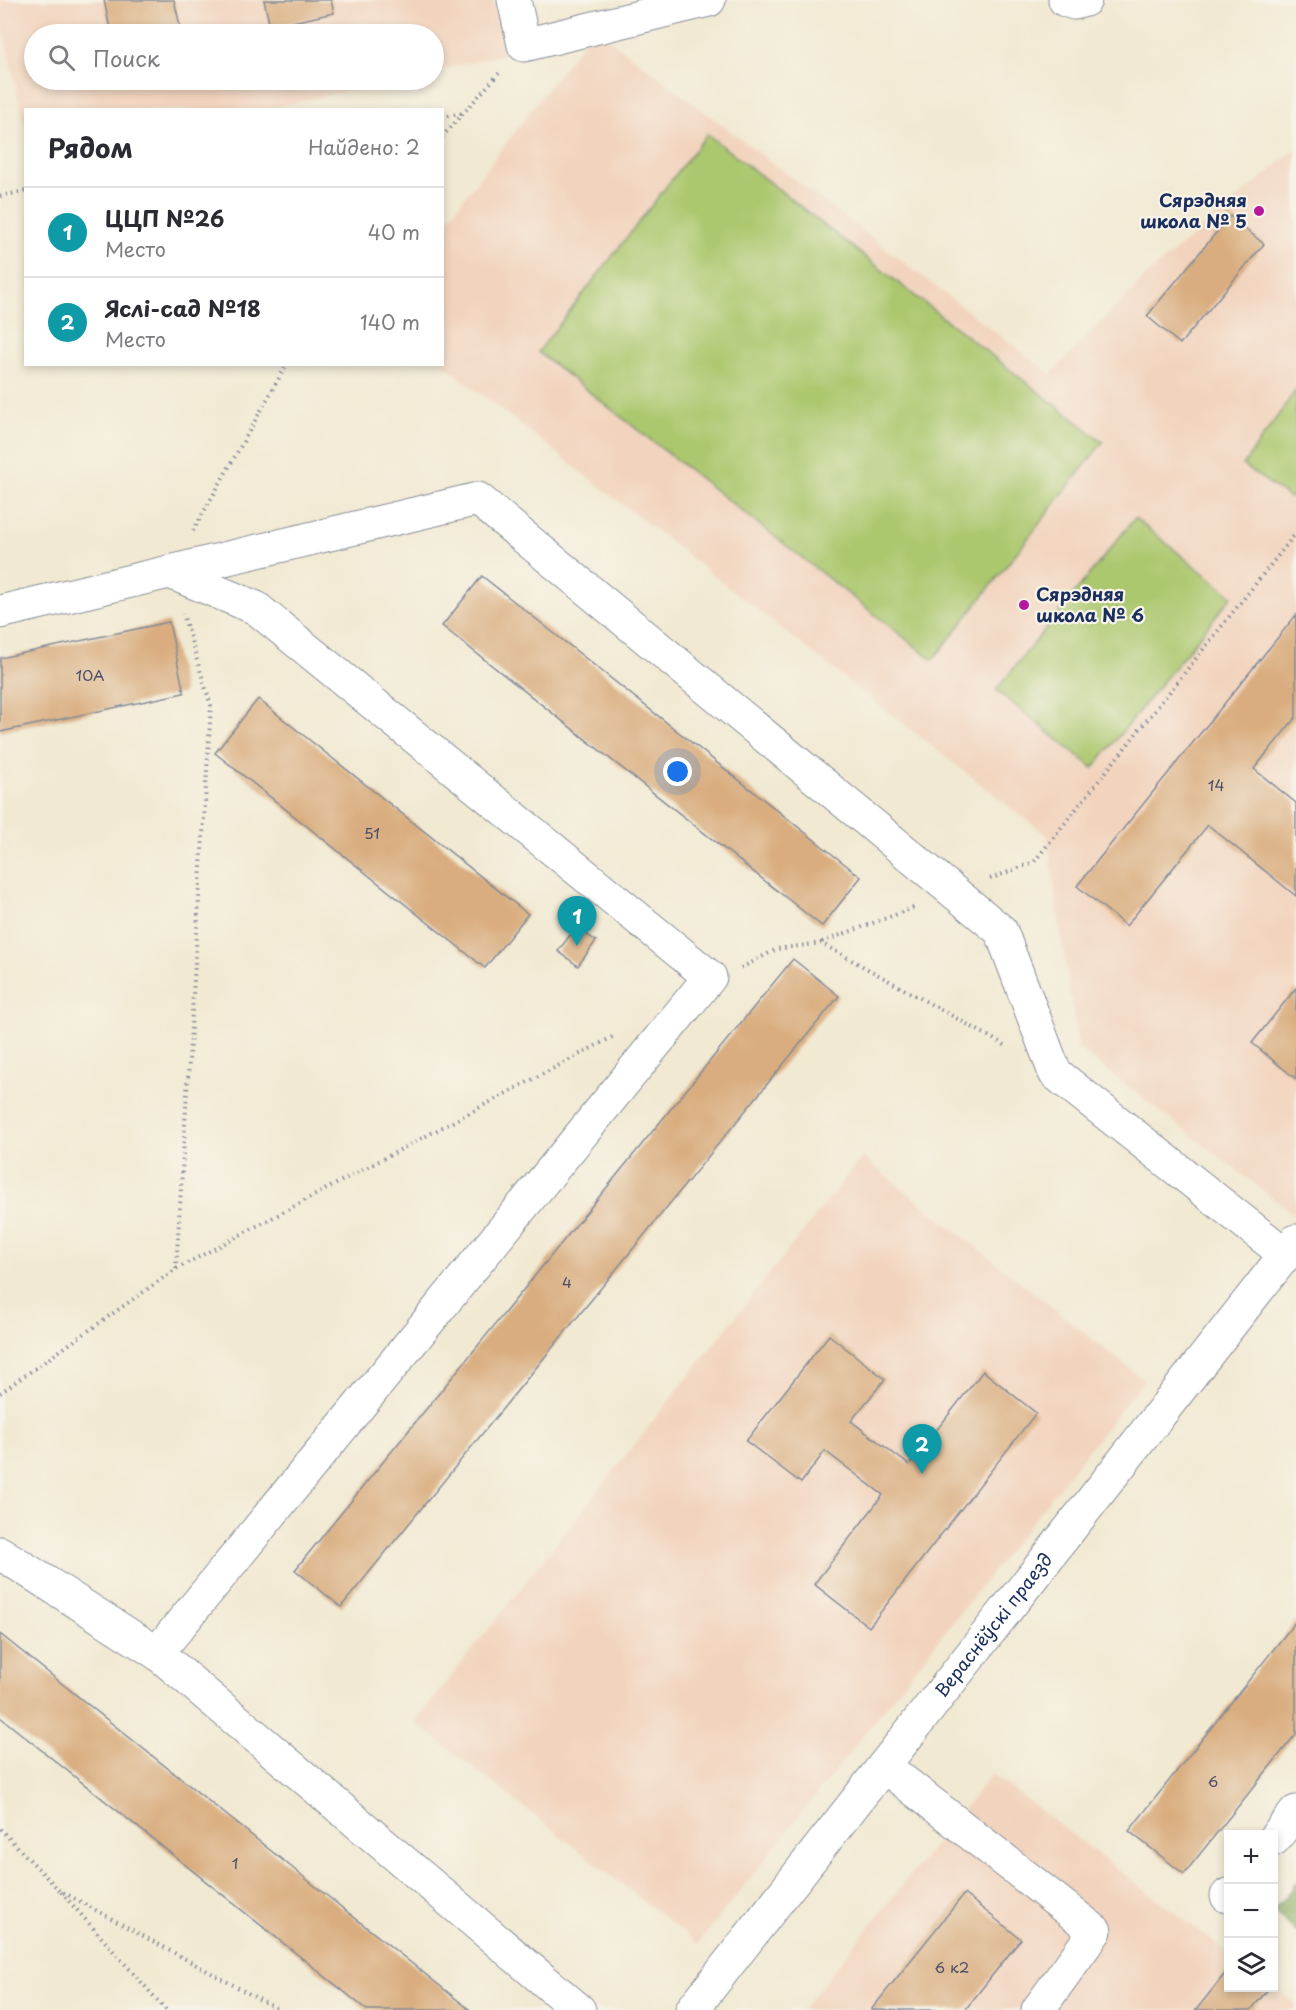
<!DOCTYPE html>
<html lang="ru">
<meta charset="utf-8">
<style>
:root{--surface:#fff;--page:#f7f7f7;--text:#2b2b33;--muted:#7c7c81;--line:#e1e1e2;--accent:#7c3aed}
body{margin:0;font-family:"Playpen Sans",sans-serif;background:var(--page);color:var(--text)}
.controls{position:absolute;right:18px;bottom:18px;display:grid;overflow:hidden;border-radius:0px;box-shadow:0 3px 9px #0003}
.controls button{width:54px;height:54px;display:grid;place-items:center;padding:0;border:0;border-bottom:2px solid var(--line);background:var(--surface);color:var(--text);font:30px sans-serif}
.you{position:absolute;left:678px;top:772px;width:21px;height:21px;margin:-15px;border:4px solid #fff;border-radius:50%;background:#1a73e8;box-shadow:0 0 0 9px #1a73e833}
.badge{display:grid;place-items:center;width:39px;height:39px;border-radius:50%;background:var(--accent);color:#fff;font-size:20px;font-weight:700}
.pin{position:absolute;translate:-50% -50px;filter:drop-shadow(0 2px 3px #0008)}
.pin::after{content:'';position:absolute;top:32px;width:21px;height:18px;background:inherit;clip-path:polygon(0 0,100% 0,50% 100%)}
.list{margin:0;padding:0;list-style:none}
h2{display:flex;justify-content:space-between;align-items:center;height:78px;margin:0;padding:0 24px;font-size:26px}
h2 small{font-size:20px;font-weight:400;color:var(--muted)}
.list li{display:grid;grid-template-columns:39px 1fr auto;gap:18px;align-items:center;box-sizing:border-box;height:90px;padding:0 24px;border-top:2px solid var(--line)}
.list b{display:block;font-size:22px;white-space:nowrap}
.list p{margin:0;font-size:20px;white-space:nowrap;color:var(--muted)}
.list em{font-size:20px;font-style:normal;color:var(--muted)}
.icon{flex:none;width:33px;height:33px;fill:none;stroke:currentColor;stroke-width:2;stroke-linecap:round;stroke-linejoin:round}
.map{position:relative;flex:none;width:1296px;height:2010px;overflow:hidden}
.search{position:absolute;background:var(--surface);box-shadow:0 3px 9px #0003;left:24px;top:24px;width:420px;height:66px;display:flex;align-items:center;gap:15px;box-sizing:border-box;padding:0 21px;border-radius:33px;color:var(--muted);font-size:22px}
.panel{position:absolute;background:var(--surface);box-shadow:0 3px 9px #0003;left:24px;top:108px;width:420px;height:258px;border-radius:0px}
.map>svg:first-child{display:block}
.built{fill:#f2d4be}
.green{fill:#acc86e;stroke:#647c66;stroke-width:1.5}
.forest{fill:#89ac61;stroke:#526e60;stroke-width:1.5}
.building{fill:#d9ad7f}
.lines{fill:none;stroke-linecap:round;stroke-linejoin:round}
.minor-casing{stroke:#868c98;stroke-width:35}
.path{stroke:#868c98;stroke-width:4;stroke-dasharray:1.5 4.5;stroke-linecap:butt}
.minor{stroke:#fff;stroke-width:33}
.poi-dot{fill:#b5179e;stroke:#f7f3e8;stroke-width:2}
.labels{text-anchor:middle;stroke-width:4.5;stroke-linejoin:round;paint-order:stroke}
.number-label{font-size:15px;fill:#4a4e66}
.poi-label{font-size:18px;font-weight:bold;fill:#1b2f5e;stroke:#f7f3e8;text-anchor:end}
.street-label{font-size:18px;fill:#1b2f5e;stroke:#f7f3e8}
</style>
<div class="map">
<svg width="1296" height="2010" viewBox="0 0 1296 2010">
<rect width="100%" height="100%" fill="#f7f3e8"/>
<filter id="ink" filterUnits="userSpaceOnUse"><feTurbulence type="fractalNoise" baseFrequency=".0167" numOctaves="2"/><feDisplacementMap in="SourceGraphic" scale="12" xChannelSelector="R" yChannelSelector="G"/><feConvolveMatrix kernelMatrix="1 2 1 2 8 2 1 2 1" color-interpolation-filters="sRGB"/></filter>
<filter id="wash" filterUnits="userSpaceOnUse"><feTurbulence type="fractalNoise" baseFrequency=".008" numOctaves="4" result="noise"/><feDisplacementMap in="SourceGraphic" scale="24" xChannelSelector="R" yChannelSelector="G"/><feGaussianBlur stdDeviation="1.35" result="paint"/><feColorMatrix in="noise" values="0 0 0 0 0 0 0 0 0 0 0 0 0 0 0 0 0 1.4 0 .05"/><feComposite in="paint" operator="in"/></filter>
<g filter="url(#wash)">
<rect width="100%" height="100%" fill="#f1e9d2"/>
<!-- built -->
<path class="built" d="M0 0H493L505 54 434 71V34H34V80H396L266 109 26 110 25 128 0 16Z
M594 28 1051 374 1149 273 1296 149 1295 1215 1078 1048 1047 836 443 364 442 227Z
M862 1157 1144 1380 698 1944 415 1722Z
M992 1774 1228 1953V1988L1274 1987 1296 2004V2010H802Z"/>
<!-- green -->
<path class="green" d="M707 134 1103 442 933 660 538 352Z
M1296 390V490L1290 498 1243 465Z
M1135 518 1232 596 1093 768 996 690Z"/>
<!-- forest -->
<path class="forest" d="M1296 1883V1932L1274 1910Z"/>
<g id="blocks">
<!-- building -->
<path class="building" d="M104 0H174L182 34H111Z
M264 0H331L334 13 270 27Z
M1230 216 1264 244 1180 344 1147 316Z
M482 576 861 877 822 926 442 626Z
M1296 615V717L1254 769 1296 803V896L1208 825 1126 926 1077 886Z
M169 622 184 693 0 732V658Z
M258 699 528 914 485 968 215 753Z
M576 927 596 941 578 966 558 951Z
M793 959 839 996 341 1607 295 1570Z
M1296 988V1079L1252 1043Z
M829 1335 885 1379 851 1421 909 1465 983 1371 1036 1413 869 1627 814 1584 883 1495 825 1451 801 1483 746 1441Z
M1296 1621V1734L1184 1874 1129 1831Z
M0 1634 470 2010H367L0 1717Z
M964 1894 1021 1939 965 2010H871Z
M1228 1970V1988H1269L1251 2010H1196Z"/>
</g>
</g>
<g filter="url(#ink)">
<use href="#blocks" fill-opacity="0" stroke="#868c98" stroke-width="1.5"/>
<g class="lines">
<defs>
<g id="minor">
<path d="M514 0 524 45 709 0"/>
<path d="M1065 0 1074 3 1085 0"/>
<path d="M0 612 478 499 1001 931 1055 1073 1286 1255"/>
<path d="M0 1553 157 1653 710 977 256 608 170 572"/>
<path d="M157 1653 579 2010"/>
<path d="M884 1766 1095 1931 1038 2010"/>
<path d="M1274 1839 1296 1812"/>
<path d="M1227 1896 1228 1895"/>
<path id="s1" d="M692 2010 1296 1241"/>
</g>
</defs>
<!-- minor casing -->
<use href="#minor" class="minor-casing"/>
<!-- path -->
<path class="path" d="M442 117 463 113
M442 137 502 70
M0 196 26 191
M193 531 287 364
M990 879 1034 862 1296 533
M822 942 916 907
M741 968 777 949 821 943 1008 1047
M176 1269 211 706 183 614
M0 1393 176 1269 616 1035
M0 1829 59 1890 279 2010
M61 1892 166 2010"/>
<!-- minor -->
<use href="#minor" class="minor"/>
</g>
</g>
<!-- markers -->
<g class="poi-dot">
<circle cx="1259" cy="211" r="6"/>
<circle cx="1024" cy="605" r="6"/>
</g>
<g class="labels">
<!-- number labels -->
<g class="number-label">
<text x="90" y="681">10А</text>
<text x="1216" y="791">14</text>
<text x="372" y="839">51</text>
<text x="567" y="1288">4</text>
<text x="1213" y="1787">6</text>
<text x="235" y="1869">1</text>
<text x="952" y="1973">6 к2</text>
</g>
<!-- poi labels -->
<g class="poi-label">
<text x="1247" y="207">Сярэдняя<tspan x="1247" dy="21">школа № 5</tspan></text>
<text x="1036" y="601" text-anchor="start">Сярэдняя<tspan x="1036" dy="21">школа № 6</tspan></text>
</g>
<!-- street labels -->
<g class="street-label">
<text dy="6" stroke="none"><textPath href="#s1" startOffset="489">Вераснёўскі праезд</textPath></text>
</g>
</g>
</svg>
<div class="controls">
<button>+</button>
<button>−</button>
<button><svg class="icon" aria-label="layers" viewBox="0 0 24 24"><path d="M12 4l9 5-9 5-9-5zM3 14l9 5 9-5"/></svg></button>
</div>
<div class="you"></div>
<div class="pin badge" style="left:577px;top:946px;background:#0f9aa8">1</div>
<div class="pin badge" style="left:922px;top:1474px;background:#0f9aa8">2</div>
<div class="search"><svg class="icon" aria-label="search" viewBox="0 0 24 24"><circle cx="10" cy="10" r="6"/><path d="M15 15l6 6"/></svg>Поиск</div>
<section class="panel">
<h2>Рядом<small>Найдено: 2</small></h2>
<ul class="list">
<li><span class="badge" style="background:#0f9aa8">1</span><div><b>ЦЦП №26</b><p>Место</p></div><em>40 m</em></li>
<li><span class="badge" style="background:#0f9aa8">2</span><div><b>Яслі-сад №18</b><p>Место</p></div><em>140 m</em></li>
</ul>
</section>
</div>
